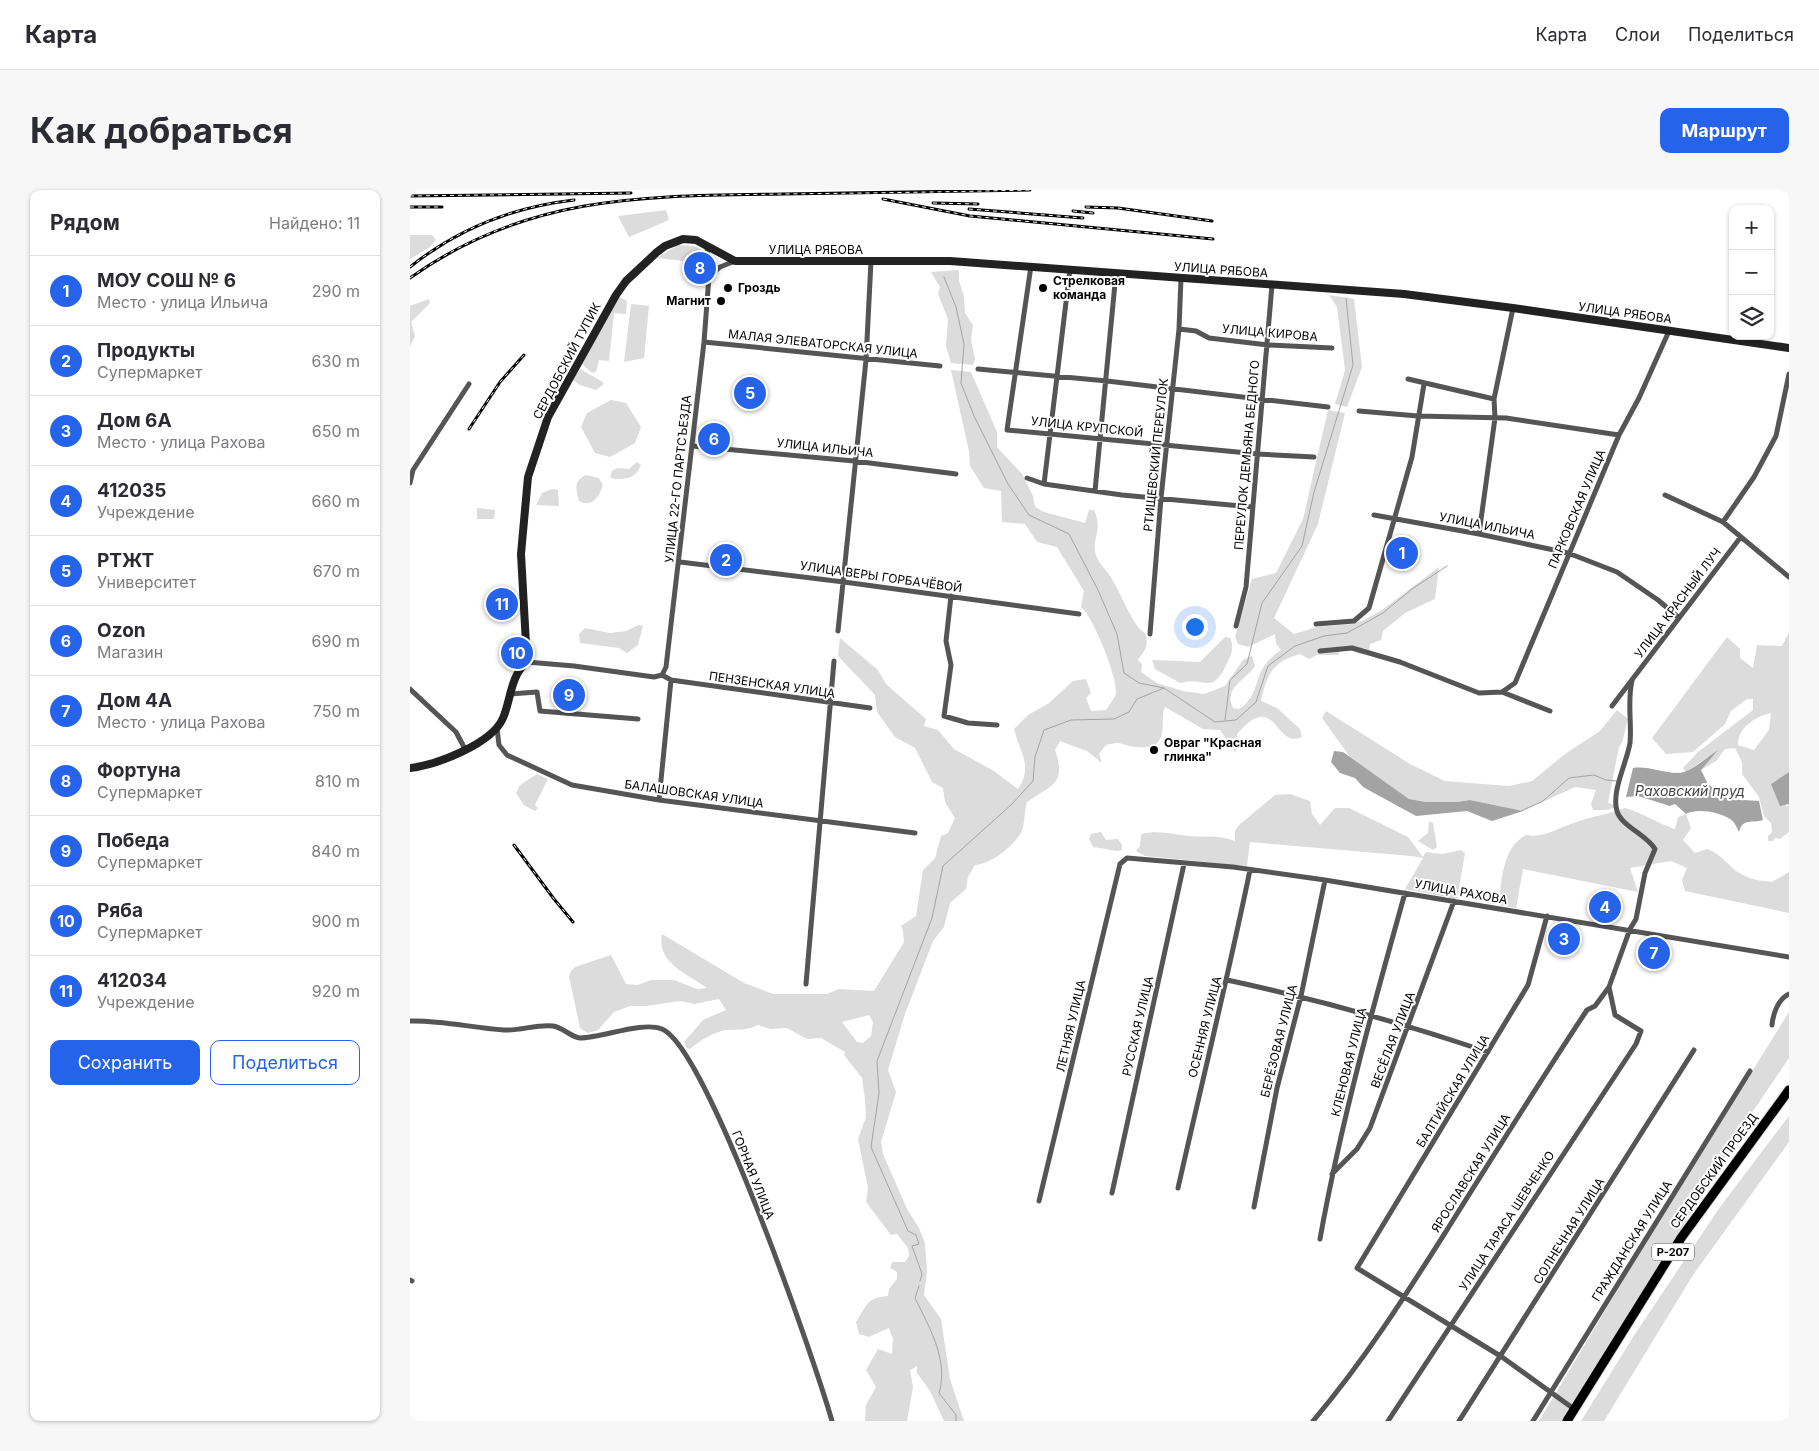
<!DOCTYPE html>
<html lang="ru">
<meta charset="utf-8">
<style>
:root{--surface:#fff;--page:#f7f7f7;--text:#2b2b33;--muted:#7c7c81;--line:#e1e1e2;--accent:#2563eb}
body{margin:0;font-family:Inter,sans-serif;background:var(--page);color:var(--text)}
.controls{position:absolute;right:15px;top:15px;display:grid;overflow:hidden;border-radius:10px;box-shadow:0 1px 4px #0004}
.controls button{width:45px;height:45px;display:grid;place-items:center;padding:0;border:0;border-bottom:1px solid var(--line);background:var(--surface);color:var(--text);font:25px sans-serif}
.you{position:absolute;left:784px;top:436px;width:18px;height:18px;margin:-12px;border:4px solid #fff;border-radius:50%;background:#1a73e8;box-shadow:0 0 0 8px #1a73e833}
.badge{display:grid;place-items:center;width:32px;height:32px;border-radius:50%;background:var(--accent);color:#fff;font-size:16px;font-weight:700}
.pin{position:absolute;translate:-50% -50%;border:2px solid #fff;box-shadow:0 1px 5px #0006}
.list{margin:0;padding:0;list-style:none}
h2{display:flex;justify-content:space-between;align-items:center;height:65px;margin:0;padding:0 20px;font-size:21px}
h2 small{font-size:16px;font-weight:400;color:var(--muted)}
.list li{display:grid;grid-template-columns:32px 1fr auto;gap:15px;align-items:center;box-sizing:border-box;height:70px;padding:0 20px;border-top:1px solid var(--line)}
.list b{display:block;font-size:19px;white-space:nowrap}
.list p{margin:0;font-size:16px;white-space:nowrap;color:var(--muted)}
.list em{font-size:16px;font-style:normal;color:var(--muted)}
.actions{display:flex;gap:10px;padding:15px 20px}
.actions a{flex:1;padding:11px 0;border:1px solid var(--accent);border-radius:10px;text-align:center;font-size:18px;color:var(--accent)}
.actions .main{background:var(--accent);color:#fff}
.icon{flex:none;width:28px;height:28px;fill:none;stroke:currentColor;stroke-width:2;stroke-linecap:round;stroke-linejoin:round}
.map{position:relative;flex:none;width:1379px;height:1231px;overflow:hidden;border-radius:10px}
header{display:flex;align-items:center;gap:30px;box-sizing:border-box;height:70px;padding:0 25px;background:var(--surface);border-bottom:1px solid var(--line)}
header strong{font-size:24px}
nav{display:flex;gap:28px;margin-inline-start:auto;font-size:18px}
.intro{display:flex;align-items:center;justify-content:space-between;box-sizing:border-box;height:120px;padding:0 30px}
h1{margin:0;font-size:35px}
.button{padding:12px 22px;border-radius:10px;background:var(--accent);color:#fff;font-size:18px;font-weight:700}
main{display:flex;gap:30px;padding:0 30px}
aside{flex:1;background:var(--surface);border-radius:10px;box-shadow:0 1px 4px #0004}
.map>svg:first-child{display:block}
.green{fill:#dcdcdc;fill-rule:evenodd}
.water{fill:#a3a3a3}
.lines{fill:none;stroke-linecap:round;stroke-linejoin:round}
.stream{stroke:#a3a3a3;stroke-width:1}
.primary-casing{stroke:#dbdbdb;stroke-width:11}
.street{stroke:#555;stroke-width:5}
.secondary{stroke:#222;stroke-width:8}
.primary{stroke:#000;stroke-width:9}
.rail-casing{stroke:#000;stroke-width:3}
.rail{stroke:#fff;stroke-width:1;stroke-dasharray:4;stroke-linecap:butt}
.poi-dot{fill:#000;stroke:#fff;stroke-width:2}
.labels{text-anchor:middle;stroke-width:4;stroke-linejoin:round;paint-order:stroke}
.shield{fill:#fff;stroke:#4c4c4c;stroke-width:1}
.shield-label{font-size:11px;font-weight:bold;fill:#000}
.street-label{font-size:12px;fill:#000;stroke:#fff}
.poi-label{font-size:12px;font-weight:bold;fill:#000;stroke:#fff;text-anchor:start}
.water-label{font-size:14px;font-style:italic;fill:#444;stroke:#fff}
</style>
<header>
<strong>Карта</strong>
<nav><a>Карта</a><a>Слои</a><a>Поделиться</a></nav>
</header>
<div class="intro"><h1>Как добраться</h1><a class="button">Маршрут</a></div>
<main>
<aside>
<h2>Рядом<small>Найдено: 11</small></h2>
<ul class="list">
<li><span class="badge">1</span><div><b>МОУ СОШ № 6</b><p>Место · улица Ильича</p></div><em>290 m</em></li>
<li><span class="badge">2</span><div><b>Продукты</b><p>Супермаркет</p></div><em>630 m</em></li>
<li><span class="badge">3</span><div><b>Дом 6А</b><p>Место · улица Рахова</p></div><em>650 m</em></li>
<li><span class="badge">4</span><div><b>412035</b><p>Учреждение</p></div><em>660 m</em></li>
<li><span class="badge">5</span><div><b>РТЖТ</b><p>Университет</p></div><em>670 m</em></li>
<li><span class="badge">6</span><div><b>Ozon</b><p>Магазин</p></div><em>690 m</em></li>
<li><span class="badge">7</span><div><b>Дом 4А</b><p>Место · улица Рахова</p></div><em>750 m</em></li>
<li><span class="badge">8</span><div><b>Фортуна</b><p>Супермаркет</p></div><em>810 m</em></li>
<li><span class="badge">9</span><div><b>Победа</b><p>Супермаркет</p></div><em>840 m</em></li>
<li><span class="badge">10</span><div><b>Ряба</b><p>Супермаркет</p></div><em>900 m</em></li>
<li><span class="badge">11</span><div><b>412034</b><p>Учреждение</p></div><em>920 m</em></li>
</ul>
<div class="actions"><a class="main">Сохранить</a><a>Поделиться</a></div>
</aside>
<div class="map">
<svg width="1379" height="1231" viewBox="0 0 1379 1231">
<rect width="100%" height="100%" fill="#fff"/>
<!-- green -->
<path class="green" d="M256 20 259 30 219 47 208 26Z
M0 45H22L26 50 20 57 0 69Z
M268 55 285 56 292 61 291 73 247 68Z
M549 80V91L554 106 555 123 563 135 561 150 565 169 563 175 541 173 536 156 538 129 528 104 530 97 521 82Z
M919 105 944 109 952 177 937 217 925 214 935 180 927 117Z
M208 106 217 111 216 124 204 123 199 171 189 170 186 182 182 183 171 173Z
M19 109 20 113 1 132 5 146 0 156V116Z
M221 114 239 116 234 168 214 172Z
M170 179 193 192V195L186 200 170 195 163 190Z
M541 180 561 182 587 242V257L612 284 623 306 625 317 634 322 675 333 679 320H684C693 340 683 345 685 361 687 374 698 380 703 391 711 403 723 437 735 443 740 456 734 461 728 470L732 474 731 482 747 493 773 501 794 504 815 496 833 470 842 466 845 476C836 490 813 498 823 518L829 519C847 508 844 493 853 478 857 471 864 465 871 460L866 453 865 444 838 457 828 454 825 447 842 389 866 383 893 329 918 220 935 223 908 334 864 428 884 444 907 437 942 434 954 430 972 420 1029 377 1025 409 995 423 973 441 971 450 960 454 959 460 950 464 933 456 928 465H907L899 469 890 464C862 472 857 484 851 511L867 518 890 539 892 547C864 560 867 498 827 544L826 563 810 540 793 539 755 517C751 526 754 535 752 544 747 565 720 556 708 553 704 553 699 554 696 555L689 564 692 573 677 561 650 551 645 560C657 595 641 595 617 612 614 621 615 636 611 643 601 658 582 673 565 675L558 687 556 699 540 713 534 737 523 751 495 824 478 880 486 902 471 952 473 964 497 1019 509 1038 515 1053 517 1082 514 1105 531 1129 540 1189 554 1231H534L520 1201 507 1183V1176L500 1180 503 1197 497 1231H455L456 1215 466 1197 456 1180 468 1159 482 1164 483 1149 479 1138 459 1147 449 1144 446 1132C457 1116 455 1108 478 1106L479 1099 487 1089V1082L480 1078 482 1072H495L499 1066 498 1058 487 1044 481 1045 456 1012 458 998 448 949 456 927 455 910 452 888 434 865 435 862 411 848 397 849 377 838 360 839 348 835C335 841 330 839 316 840 304 842 289 851 280 859L277 858 274 852 293 830 316 820 309 809 284 814 270 811 237 816H220L204 822 188 840 178 843 170 838 159 786 161 781 165 777 201 765 216 794 228 795 241 790H264L287 799 297 798C278 784 246 773 252 744L334 793 363 804H417L429 799 464 801 494 752 493 741 491 736 506 726 513 680 525 668 531 646 538 643 545 628 535 612 533 598 522 592 505 558 485 547 467 522 465 505 428 466 430 448 468 480 476 494 516 529 514 536 528 540 544 559 584 581 608 599C624 576 609 561 604 539L618 525 639 513 663 491 676 489 681 503 676 508 681 521 696 520C699 515 705 508 706 503 708 489 683 426 671 417L674 401 647 357 627 352 615 334 592 332 591 301 574 298 560 276 559 261ZM459 825 463 832 461 846 453 853 447 852 432 832Z
M201 210 216 213 231 237 225 253 200 267 185 263 171 237 177 223Z
M227 272 231 275C226 288 217 289 204 289L200 287 202 281 207 278 219 279Z
M176 285 189 288 193 295C189 307 182 318 169 311 166 299 163 291 176 285Z
M142 299 148 300 149 316 126 315 132 303Z
M67 318 85 320 84 329H67Z
M229 435 233 436 228 455 217 463 209 458 170 453 169 444 175 438 200 443 216 441Z
M1379 442V582L1361 594 1377 617 1379 614V642L1370 649 1365 648 1363 651H1358V646L1362 642 1361 633 1354 626 1349 607 1332 584V572L1325 558 1315 559 1306 571 1291 580 1306 561 1276 582 1273 578 1288 562 1343 520V509H1337L1321 521 1315 534 1283 562 1256 564 1242 548 1317 447 1330 459V468L1343 478 1347 455 1372 456ZM1361 523 1359 540 1344 560 1328 555C1328 537 1346 526 1361 523Z
M815 447 820 448C824 456 822 463 818 471 802 508 795 485 770 493L745 479 742 470 790 472Z
M1207 520 1218 529 1212 553 1209 557 1198 613 1207 616 1198 620H1183L1181 614 1186 600 1165 597 1113 621 1060 610 1047 612H1016L999 609 940 567 912 528 916 521 1000 574 1035 591 1099 596 1122 591 1155 564 1190 541Z
M127 584 138 589 125 615 128 618 125 621 114 615 106 603 110 595Z
M880 604 900 611 902 624 910 635 925 618H939L998 647 1013 667 1016 662 1032 664 1051 660 1055 663 1047 709 995 699 1013 668 1001 666 840 652 837 676 735 666 726 661 730 656 731 644C748 640 761 644 778 646 798 648 803 644 825 651V641L829 635 865 605Z
M1215 618C1233 623 1247 633 1265 639L1268 627 1276 624 1281 638 1273 650 1285 663 1297 659C1314 665 1319 679 1335 686 1342 690 1354 691 1362 692L1379 682V723L1275 701 1272 690 1277 678 1261 671 1220 678 1228 702 1113 679 1106 718 1088 715C1093 689 1091 659 1116 645 1135 649 1151 636 1169 631 1185 626 1198 624 1215 618Z
M1019 631 1023 633 1027 657 1023 660 1008 651 1018 643Z
M691 642 696 650 708 649 712 655V660L707 661 683 657 679 649 681 644Z
M1379 822V868L1341 924 1196 1163 1151 1231H1129L1244 1039Z
M1379 926V952L1283 1085 1194 1231H1171L1225 1144 1310 1017Z"/>
<!-- water -->
<path class="water" d="M1308 560 1291 580 1298 594 1318 609 1349 611 1353 630C1342 634 1333 627 1329 642 1327 638 1325 632 1320 629 1309 622 1287 618 1276 624L1265 614 1260 616 1228 606 1216 607 1223 578C1239 575 1260 586 1274 582 1286 578 1298 566 1308 560Z
M924 561 933 562 999 609 1016 612H1047L1060 610 1113 621 1082 631 1057 621 1006 626 953 597 945 588 930 583 921 572Z
M1379 582V614L1370 616 1361 594Z"/>
<g class="lines">
<!-- stream -->
<path class="stream" d="M534 87 546 117 554 154 551 193 564 226 598 294 619 325 659 344 688 400 707 444 714 483 729 493 754 498
M815 530 820 490 837 474 852 413 892 356 904 302 943 175 936 108
M1111 621 1133 611 1159 588 1184 585 1196 590 1207 591
M510 1091 512 1084 502 1056 509 1054 506 1045 498 1041 461 957 469 903 467 871 522 728 533 676 602 614 623 591 625 567 634 540 661 530 704 529 719 522 727 509 754 498 805 532 826 530 846 512 858 476 885 456 914 446 937 443 973 423 1002 399 1037 376
M509 1096 505 1108C519 1137 539 1170 529 1203L546 1225V1231"/>
<defs>
<path id="primary" d="M1157 1231 1271 1048 1379 900"/>
</defs>
<!-- primary casing -->
<use href="#primary" class="primary-casing"/>
<!-- street -->
<path class="street" d="M621 76 597 240 848 264 904 267
M299 86 310 77 325 71
M769 139 786 141 799 148 858 155 922 158
M294 152 530 176
M568 179 697 191 918 217
M998 189 1084 209
M949 221 1008 226 1096 228 1209 245
M282 256 444 271 546 284
M617 288 634 294 712 305 842 317
M0 293 3 280 59 194
M634 294 660 79
M685 301 706 83
M1255 305 1313 332 1379 387
M964 325 1069 344 1158 363 1207 382 1248 410 1268 427
M1313 332 1344 287 1366 246 1379 184
M1069 344 1085 228 1084 209 1103 118
M270 372 434 392 669 424
M541 406 536 451 541 475 534 526 558 533 587 535
M906 434 944 431 959 418 1002 267 1014 194
M826 436 836 397 862 95
M428 441 456 170 461 71
M740 444 751 308 769 139 771 88
M910 461 942 458 990 472 1069 503 1092 502 1140 521
M117 472 164 476 244 487 252 485 256 477 294 152 299 86 297 56
M252 485 261 490 460 518
M0 499 46 542 55 559
M1092 502 1105 493 1209 245 1229 208 1259 141
M100 504 127 502 130 521 228 529
M1202 516 1330 348
M87 538 89 555 97 565 162 595 249 610 505 643
M249 610 261 490
M1137 726 1118 795 947 1078 1092 1167 1164 1219
M817 790C906 809 992 833 1078 862
M396 794 424 471
M0 831C32 830 62 838 94 840 110 841 127 834 143 836 152 837 161 847 170 848 192 848 232 831 252 839 297 857 405 1172 422 1231
M1362 835C1363 824 1368 809 1379 804
M922 984 947 959 960 938 1044 711
M768 998C792 892 818 787 840 680
M702 1003 774 674
M629 1011 710 674 717 668 823 677 915 690 1379 767
M844 1017 867 898 891 806 915 690
M910 1049C931 932 963 817 995 703
M0 1090 2 1091
M903 1231C955 1170 997 1103 1040 1035 1085 963 1130 891 1177 820L1185 816 1199 797 1220 739 1226 729 1235 683 1245 659C1237 645 1211 636 1207 621 1201 602 1217 572 1220 553 1222 533 1217 511 1222 491
M978 1231 1226 854 1231 841 1205 825 1199 797
M1049 1231 1284 860
M1123 1231 1340 881"/>
<!-- secondary -->
<path class="secondary" d="M0 578C26 575 82 554 93 528 101 510 100 486 117 472L111 364 118 287 138 227 206 105 216 91 247 62 255 56 273 49 286 50 325 71H540L994 104 1103 118 1379 158"/>
<!-- primary -->
<use href="#primary" class="primary"/>
<defs>
<path id="rail" d="M0 6 221 3
M473 9 560 26 803 49
M523 13 568 14
M0 17H32
M676 17 708 18 802 31
M559 19 673 28
M663 21 683 23
M0 77C49 38 103 17 164 10
M0 88C118 4 236 6 374 4 456 3 538 2 620 0
M59 239 90 192 114 165
M104 655 144 709 163 732"/>
</defs>
<!-- rail casing -->
<use href="#rail" class="rail-casing"/>
<!-- rail -->
<use href="#rail" class="rail"/>
</g>
<!-- markers -->
<g class="poi-dot">
<circle cx="318" cy="98" r="5"/>
<circle cx="633" cy="98" r="5"/>
<circle cx="311" cy="111" r="5"/>
<circle cx="744" cy="560" r="5"/>
</g>
<g class="labels">
<!-- shield labels -->
<rect class="shield" x="1242" y="1053.5" width="42" height="17" rx="4"/>
<g class="shield-label">
<text x="1263" y="1066">Р-207</text>
</g>
<!-- street labels -->
<g class="street-label">
<text x="406" y="64">УЛИЦА РЯБОВА</text>
<text transform="translate(811 80) rotate(4)" y="4">УЛИЦА РЯБОВА</text>
<text transform="translate(1215 123) rotate(8)" y="4">УЛИЦА РЯБОВА</text>
<text transform="translate(860 143) rotate(5)" y="4">УЛИЦА КИРОВА</text>
<text transform="translate(413 154) rotate(6)" y="4">МАЛАЯ ЭЛЕВАТОРСКАЯ УЛИЦА</text>
<text transform="translate(157 171) rotate(-62)" y="4">СЕРДОБСКИЙ ТУПИК</text>
<text transform="translate(677 237) rotate(6)" y="4">УЛИЦА КРУПСКОЙ</text>
<text transform="translate(415 258) rotate(6)" y="4">УЛИЦА ИЛЬИЧА</text>
<text transform="translate(746 265) rotate(-84)" y="4">РТИЩЕВСКИЙ ПЕРЕУЛОК</text>
<text transform="translate(837 265) rotate(-85)" y="4">ПЕРЕУЛОК ДЕМЬЯНА БЕДНОГО</text>
<text transform="translate(268 289) rotate(-84)" y="4">УЛИЦА 22-ГО ПАРТСЪЕЗДА</text>
<text transform="translate(1167 319) rotate(-67)" y="4">ПАРКОВСКАЯ УЛИЦА</text>
<text transform="translate(1077 336) rotate(11)" y="4">УЛИЦА ИЛЬИЧА</text>
<text transform="translate(471 387) rotate(8)" y="4">УЛИЦА ВЕРЫ ГОРБАЧЁВОЙ</text>
<text transform="translate(1268 413) rotate(-53)" y="4">УЛИЦА КРАСНЫЙ ЛУЧ</text>
<text transform="translate(362 495) rotate(8)" y="4">ПЕНЗЕНСКАЯ УЛИЦА</text>
<text transform="translate(284 604) rotate(8)" y="4">БАЛАШОВСКАЯ УЛИЦА</text>
<text transform="translate(1051 702) rotate(10)" y="4">УЛИЦА РАХОВА</text>
<text transform="translate(661 836) rotate(-77)" y="4">ЛЕТНЯЯ УЛИЦА</text>
<text transform="translate(728 836) rotate(-77)" y="4">РУССКАЯ УЛИЦА</text>
<text transform="translate(795 837) rotate(-76)" y="4">ОСЕННЯЯ УЛИЦА</text>
<text transform="translate(983 850) rotate(-69)" y="4">ВЕСЁЛАЯ УЛИЦА</text>
<text transform="translate(869 851) rotate(-76)" y="4">БЕРЁЗОВАЯ УЛИЦА</text>
<text transform="translate(939 872) rotate(-76)" y="4">КЛЕНОВАЯ УЛИЦА</text>
<text transform="translate(1043 901) rotate(-59)" y="4">БАЛТИЙСКАЯ УЛИЦА</text>
<text transform="translate(1304 981) rotate(-54)" y="4">СЕРДОБСКИЙ ПРОЕЗД</text>
<text transform="translate(1061 983) rotate(-58)" y="4">ЯРОСЛАВСКАЯ УЛИЦА</text>
<text transform="translate(343 985) rotate(68)" y="4">ГОРНАЯ УЛИЦА</text>
<text transform="translate(1097 1031) rotate(-57)" y="4">УЛИЦА ТАРАСА ШЕВЧЕНКО</text>
<text transform="translate(1159 1041) rotate(-58)" y="4">СОЛНЕЧНАЯ УЛИЦА</text>
<text transform="translate(1222 1051) rotate(-58)" y="4">ГРАЖДАНСКАЯ УЛИЦА</text>
</g>
<!-- poi labels -->
<g class="poi-label">
<text x="643" y="95">Стрелковая<tspan x="643" dy="14">команда</tspan></text>
<text x="328" y="102">Гроздь</text>
<text x="301" y="115" text-anchor="end">Магнит</text>
<text x="754" y="557">Овраг "Красная<tspan x="754" dy="14">глинка"</tspan></text>
</g>
<!-- water labels -->
<g class="water-label">
<text x="1280" y="606">Раховский пруд</text>
</g>
</g>
</svg>
<div class="controls">
<button>+</button>
<button>−</button>
<button><svg class="icon" aria-label="layers" viewBox="0 0 24 24"><path d="M12 4l9 5-9 5-9-5zM3 14l9 5 9-5"/></svg></button>
</div>
<div class="you"></div>
<div class="pin badge" style="left:992px;top:363px">1</div>
<div class="pin badge" style="left:316px;top:370px">2</div>
<div class="pin badge" style="left:1154px;top:749px">3</div>
<div class="pin badge" style="left:1195px;top:717px">4</div>
<div class="pin badge" style="left:340px;top:203px">5</div>
<div class="pin badge" style="left:304px;top:249px">6</div>
<div class="pin badge" style="left:1244px;top:763px">7</div>
<div class="pin badge" style="left:290px;top:78px">8</div>
<div class="pin badge" style="left:159px;top:505px">9</div>
<div class="pin badge" style="left:107px;top:463px">10</div>
<div class="pin badge" style="left:92px;top:414px">11</div>
</div>
</main>
